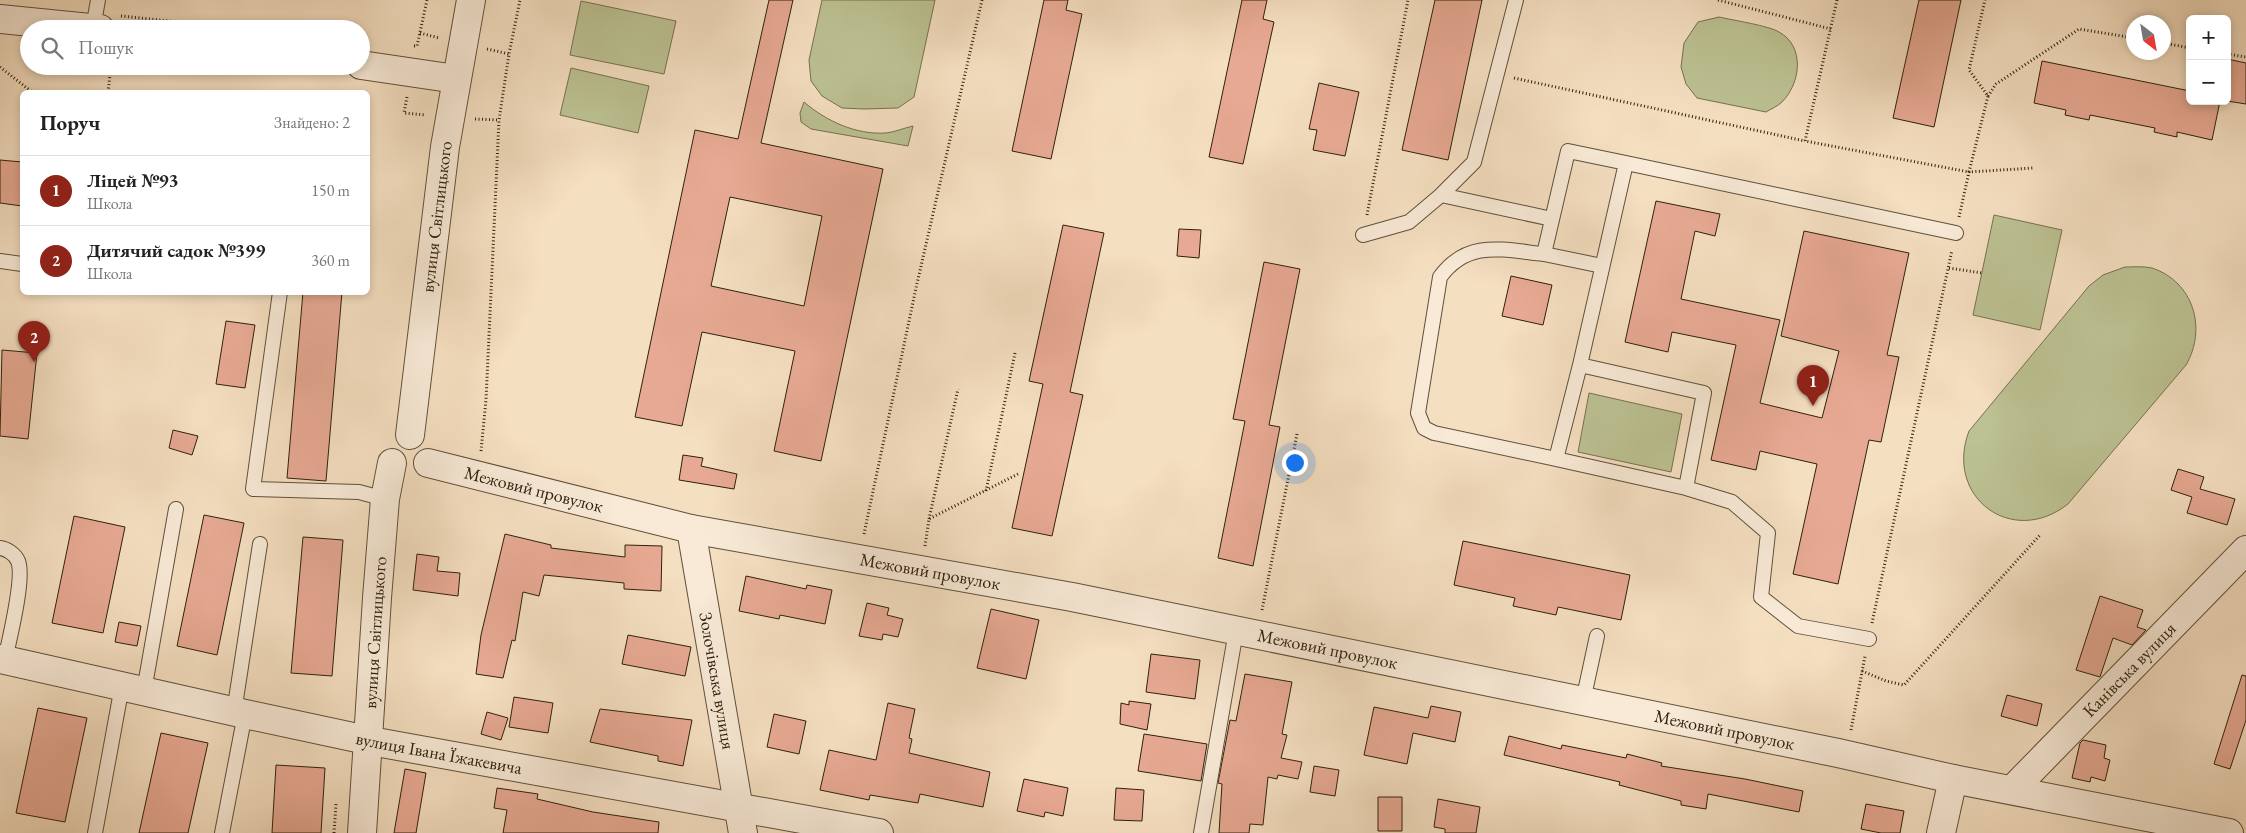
<!DOCTYPE html>
<html lang="uk">
<meta charset="utf-8">
<style>
:root{--surface:#fff;--page:#f2f2f2;--text:#222;--muted:#767676;--line:#e0e0e0;--accent:#8f2418}
body{margin:0;font-family:"EB Garamond",serif;background:var(--page);color:var(--text)}
.controls{position:absolute;right:15px;top:15px;display:grid;overflow:hidden;border-radius:8px;box-shadow:0 2px 8px #0003}
.controls button{width:45px;height:45px;display:grid;place-items:center;padding:0;border:0;border-bottom:1px solid var(--line);background:var(--surface);color:var(--text);font:25px sans-serif}
.compass{position:absolute;left:2126px;top:15px;width:45px;height:45px;border-radius:50%;background:var(--surface);box-shadow:0 2px 8px #0003;rotate:149deg}
.you{position:absolute;left:1294px;top:462px;width:18px;height:18px;margin:-12px;border:4px solid #fff;border-radius:50%;background:#1a73e8;box-shadow:0 0 0 8px #1a73e833}
.badge{display:grid;place-items:center;width:32px;height:32px;border-radius:50%;background:var(--accent);color:#fff;font-size:16px;font-weight:700}
.pin{position:absolute;translate:-50% -41px;filter:drop-shadow(0 1px 2px #0008)}
.pin::after{content:'';position:absolute;top:26px;width:18px;height:15px;background:inherit;clip-path:polygon(0 0,100% 0,50% 100%)}
.list{margin:0;padding:0;list-style:none}
h2{display:flex;justify-content:space-between;align-items:center;height:65px;margin:0;padding:0 20px;font-size:21px}
h2 small{font-size:16px;font-weight:400;color:var(--muted)}
.list li{display:grid;grid-template-columns:32px 1fr auto;gap:15px;align-items:center;box-sizing:border-box;height:70px;padding:0 20px;border-top:1px solid var(--line)}
.list b{display:block;font-size:19px;white-space:nowrap}
.list p{margin:0;font-size:16px;white-space:nowrap;color:var(--muted)}
.list em{font-size:16px;font-style:normal;color:var(--muted)}
.icon{flex:none;width:28px;height:28px;fill:none;stroke:currentColor;stroke-width:2;stroke-linecap:round;stroke-linejoin:round}
.map{position:relative;flex:none;width:2246px;height:833px;overflow:hidden}
.search{position:absolute;background:var(--surface);box-shadow:0 2px 8px #0003;left:20px;top:20px;width:350px;height:55px;display:flex;align-items:center;gap:12px;box-sizing:border-box;padding:0 18px;border-radius:28px;color:var(--muted);font-size:19px}
.panel{position:absolute;background:var(--surface);box-shadow:0 2px 8px #0003;left:20px;top:90px;width:350px;height:205px;border-radius:8px}
.map>svg:first-child{display:block}
.grass{fill:#bcc293;stroke:#767150}
.building{fill:#e7a993;stroke:#2f200d;fill-rule:evenodd}
.lines{fill:none;stroke-linecap:round;stroke-linejoin:round}
.service-casing{stroke:#60503a;stroke-width:16}
.minor-casing{stroke:#60503a;stroke-width:30}
.path{stroke:#2f200d;stroke-width:3;stroke-dasharray:1 2.5;stroke-linecap:butt}
.service{stroke:#f8ead7;stroke-width:14}
.minor{stroke:#f8ead7;stroke-width:28}
.labels{text-anchor:middle;stroke-width:4.5;stroke-linejoin:round;paint-order:stroke}
.street-label{font-size:18px;fill:#2f200d;stroke:#f8ead7}
</style>
<div class="map">
<svg width="2246" height="833" viewBox="0 0 2246 833">
<rect width="100%" height="100%" fill="#f5dfc1"/>
<filter id="stains"><feTurbulence type="fractalNoise" baseFrequency=".004" numOctaves="4"/><feColorMatrix values="0 0 0 0 .2 0 0 0 0 .09 0 0 0 0 .02 0 0 0 .5 -.17"/></filter>
<radialGradient id="worn" r=".72"><stop offset=".6" stop-color="#630" stop-opacity="0"/><stop offset="1" stop-color="#630" stop-opacity=".3"/></radialGradient>
<!-- grass -->
<path class="grass" d="M822 0H935L914 97 898 108 864 109 842 108 822 96 811 81 809 60Z
M581 1 676 21 664 74 570 55Z
M1719 17C1732 20 1770 26 1779 32 1805 46 1801 83 1782 102 1778 106 1771 109 1766 112L1697 98 1686 84 1681 67 1684 43 1698 22Z
M571 68 649 86 638 133 560 115Z
M804 102C826 121 856 135 886 133 895 132 904 128 913 126L908 146 811 129 801 122 800 113Z
M1994 215 2062 230 2040 330 1973 315Z
M2125 267C2133 267 2144 266 2152 268 2194 282 2207 329 2186 365L2068 504C2012 548 1944 497 1969 431L2089 286 2103 275Z
M1589 393 1682 414 1671 472 1578 452Z"/>
<!-- building -->
<path class="building" d="M769 0H793L761 143 883 169 821 461 774 451 795 351 702 332 682 426 635 417 695 130 738 139ZM730 197 822 216 804 306 711 286Z
M1044 0H1068L1066 10 1082 14 1051 159 1012 151Z
M1242 0H1267L1263 19 1274 22 1243 164 1209 157Z
M1435 0H1482L1448 160 1402 150Z
M1919 0H1961L1934 127 1893 118Z
M2227 59 2246 63V104L2227 101Z
M2042 61 2190 91V101H2220L2212 140 2177 132V137L2154 132 2155 128 2090 115 2089 120 2065 115 2066 110 2034 103Z
M1319 83 1359 92 1345 156 1313 150 1317 130 1309 129Z
M0 160 22 162V206L0 203Z
M1656 201 1720 214 1715 236 1695 231 1681 299 1780 320 1760 403 1822 418 1839 351 1781 336 1804 231 1909 253 1887 355 1899 357 1881 442 1869 440 1838 584 1793 574 1817 464 1760 451 1756 470 1711 460 1736 345 1672 332 1668 352 1625 342Z
M1063 225 1104 233 1070 392 1083 395 1052 536 1012 528 1043 384 1029 381Z
M1179 229 1201 230 1199 258 1177 256Z
M1264 262 1300 269 1269 425 1280 427 1253 566 1218 558 1245 421 1233 419Z
M1511 276 1552 285 1543 325 1502 316Z
M303 292H342L326 481 287 478Z
M226 321 255 325 245 388 216 384Z
M2 350 37 353 28 439 0 436Z
M173 430 198 436 192 455 169 448Z
M683 455 703 458 701 466 737 474 734 489 679 480Z
M2178 469 2204 477 2200 489 2235 499 2227 525 2187 513 2192 497 2171 490Z
M204 515 244 523 217 655 177 646Z
M74 516 125 527 103 633 52 623Z
M505 534 551 545V548L625 557V545L662 546 661 591 624 589V583L544 575 539 596 523 592 515 641 512 640 503 678 476 674 481 635Z
M303 537 343 540 332 676 291 673Z
M1463 541 1630 575 1621 620 1558 607 1556 615 1513 606 1515 598 1454 585Z
M417 554 439 557 437 571 460 573 458 596 413 590Z
M746 576 806 589 807 585 832 590 825 624 780 615 779 619 739 611Z
M2100 596 2143 610 2137 627 2146 630 2132 645 2113 638 2100 677 2076 670Z
M867 603 889 608 887 615 903 619 898 637 883 634 882 640 859 636Z
M991 609 1039 620 1026 679 977 668Z
M119 622 141 626 137 646 115 642Z
M628 635 691 647 685 676 622 664Z
M1151 654 1200 660 1195 699 1146 692Z
M1245 674 1292 682 1282 734 1287 735 1281 758 1302 762 1298 779 1278 775 1277 779 1268 777 1263 825 1250 824 1249 833H1219L1222 784 1218 783 1230 720 1236 721Z
M2242 675 2246 676V720L2230 769 2214 764Z
M2007 695 2042 704 2037 726 2001 716Z
M514 697 553 703 548 733 509 727Z
M1129 701 1151 704 1147 730 1120 724 1121 703 1129 705Z
M888 703 915 709 909 738 912 739 909 753 990 772 983 807 920 794 918 803 870 795 869 800 820 790 829 750 876 760Z
M1431 706 1461 712 1455 742 1413 733 1407 764 1364 755 1374 707 1428 718Z
M38 708 87 718 65 822 16 813Z
M600 709 692 720 683 766 658 761V756L590 742Z
M487 712 508 718 501 740 481 734Z
M774 714 806 721 799 754 767 747Z
M161 733 208 743 188 833H139Z
M1144 734 1207 744 1201 781 1138 771Z
M1509 736 1561 749 1562 745 1626 758 1627 754 1662 763 1661 766 1745 779 1803 791 1799 812 1708 794 1706 809 1681 805V801L1619 785 1620 782 1504 755Z
M2083 740 2106 745 2104 758 2110 760 2105 781 2091 777 2090 782 2072 778 2080 743Z
M276 765 325 768 321 833H272Z
M1314 766 1339 770 1335 796 1310 792Z
M405 769 426 773 416 833H394Z
M1024 779 1068 788 1063 816 1045 812 1044 817 1017 811Z
M497 788 538 794 537 799 593 812 659 822 658 833H503L507 810 494 808Z
M1116 788 1144 790 1142 821 1114 820Z
M1378 797H1402V831H1378Z
M1438 799 1480 807 1476 833H1445V829L1434 827Z
M1866 804 1904 811 1900 833H1881L1861 829Z"/>
<g class="lines">
<defs>
<path id="service" d="M93 28 98 0
M1441 195 1552 219
M1363 235 1409 222 1441 195 1474 162 1516 0
M1544 254C1503 250 1468 239 1440 277L1418 413 1424 428 1434 433 1556 459
M0 261 22 264
M1602 266 1544 254 1568 151 1626 163
M280 292 253 489 359 492 385 499
M1580 365 1556 459 1686 488
M0 548C7 549 15 554 18 561 25 578 9 640 5 660
M1869 639 1798 626 1761 597 1768 533 1732 502 1686 488 1704 393 1580 365 1626 163 1956 233
M144 691 176 509
M1583 701 1597 636
M234 712 260 544
M95 833 122 686
M222 833 245 714
M1201 833 1236 631"/>
<g id="minor">
<path d="M0 19 100 29"/>
<path d="M361 65 456 79"/>
<path id="s1" d="M410 435 445 147 471 0"/>
<path id="s2" d="M428 463 691 529 1072 597 1838 753 1953 779 2229 833"/>
<path id="s3" d="M691 529 743 833"/>
<path id="s4" d="M0 659 245 714 376 742 879 833"/>
<path id="s5" d="M2012 790 2246 550"/>
<path id="s6" d="M362 833 377 598 385 499 392 463"/>
<path d="M1941 833 1953 779"/>
</g>
</defs>
<!-- service casing -->
<use href="#service" class="service-casing"/>
<!-- minor casing -->
<use href="#minor" class="minor-casing"/>
<!-- path -->
<path class="path" d="M1718 0 1831 29
M1837 0 1805 141 1969 172 1988 96 1969 70 1985 0
M121 16 245 29
M420 33 439 38
M2164 43 2190 48
M414 46H417L427 0
M487 49 509 54
M2227 54 2246 57
M0 67 32 92
M1514 78 1805 141
M108 92 111 66
M1988 96 1996 84 2079 29 2134 38
M407 97 404 113 426 115
M475 119 499 120
M1367 215 1408 0
M1959 217 1969 172 2033 168
M1949 268 1982 273
M481 451 486 400 499 120 509 54 520 0
M986 491 1015 353
M929 519 958 389
M864 534 916 288 982 0
M925 546 929 519 1018 474
M1262 610 1297 434
M1872 623 1952 250
M1862 671 1886 681 1904 685 2040 535
M1851 730 1865 656
M334 833 336 804"/>
<!-- service -->
<use href="#service" class="service"/>
<!-- minor -->
<use href="#minor" class="minor"/>
</g>
<g class="labels">
<!-- street labels -->
<g class="street-label">
<text dy="6" stroke="none"><textPath href="#s1" startOffset="220">вулиця Світлицького</textPath></text>
<text dy="6" stroke="none"><textPath href="#s2" startOffset="109">Межовий провулок</textPath></text>
<text dy="6" stroke="none"><textPath href="#s2" startOffset="514">Межовий провулок</textPath></text>
<text dy="6" stroke="none"><textPath href="#s6" startOffset="201">вулиця Світлицького</textPath></text>
<text dy="6" stroke="none"><textPath href="#s2" startOffset="919">Межовий провулок</textPath></text>
<text dy="6" stroke="none"><textPath href="#s5" startOffset="168">Канівська вулиця</textPath></text>
<text dy="6" stroke="none"><textPath href="#s3" startOffset="154">Золочівська вулиця</textPath></text>
<text dy="6" stroke="none"><textPath href="#s2" startOffset="1324">Межовий провулок</textPath></text>
<text dy="6" stroke="none"><textPath href="#s4" startOffset="449">вулиця Івана Їжакевича</textPath></text>
</g>
</g>
<rect width="100%" height="100%" filter="url(#stains)"/>
<rect width="100%" height="100%" fill="url(#worn)"/>
</svg>
<div class="controls">
<button>+</button>
<button>−</button>
</div>
<svg class="compass" viewBox="-18 -18 36 36"><path d="M0-13l5 13h-10z" fill="#e53935"/><path d="M0 13l5-13h-10z" fill="#767676"/></svg>
<div class="you"></div>
<div class="pin badge" style="left:1813px;top:406px">1</div>
<div class="pin badge" style="left:34px;top:362px">2</div>
<div class="search"><svg class="icon" aria-label="search" viewBox="0 0 24 24"><circle cx="10" cy="10" r="6"/><path d="M15 15l6 6"/></svg>Пошук</div>
<section class="panel">
<h2>Поруч<small>Знайдено: 2</small></h2>
<ul class="list">
<li><span class="badge">1</span><div><b>Ліцей №93</b><p>Школа</p></div><em>150 m</em></li>
<li><span class="badge">2</span><div><b>Дитячий садок №399</b><p>Школа</p></div><em>360 m</em></li>
</ul>
</section>
</div>
